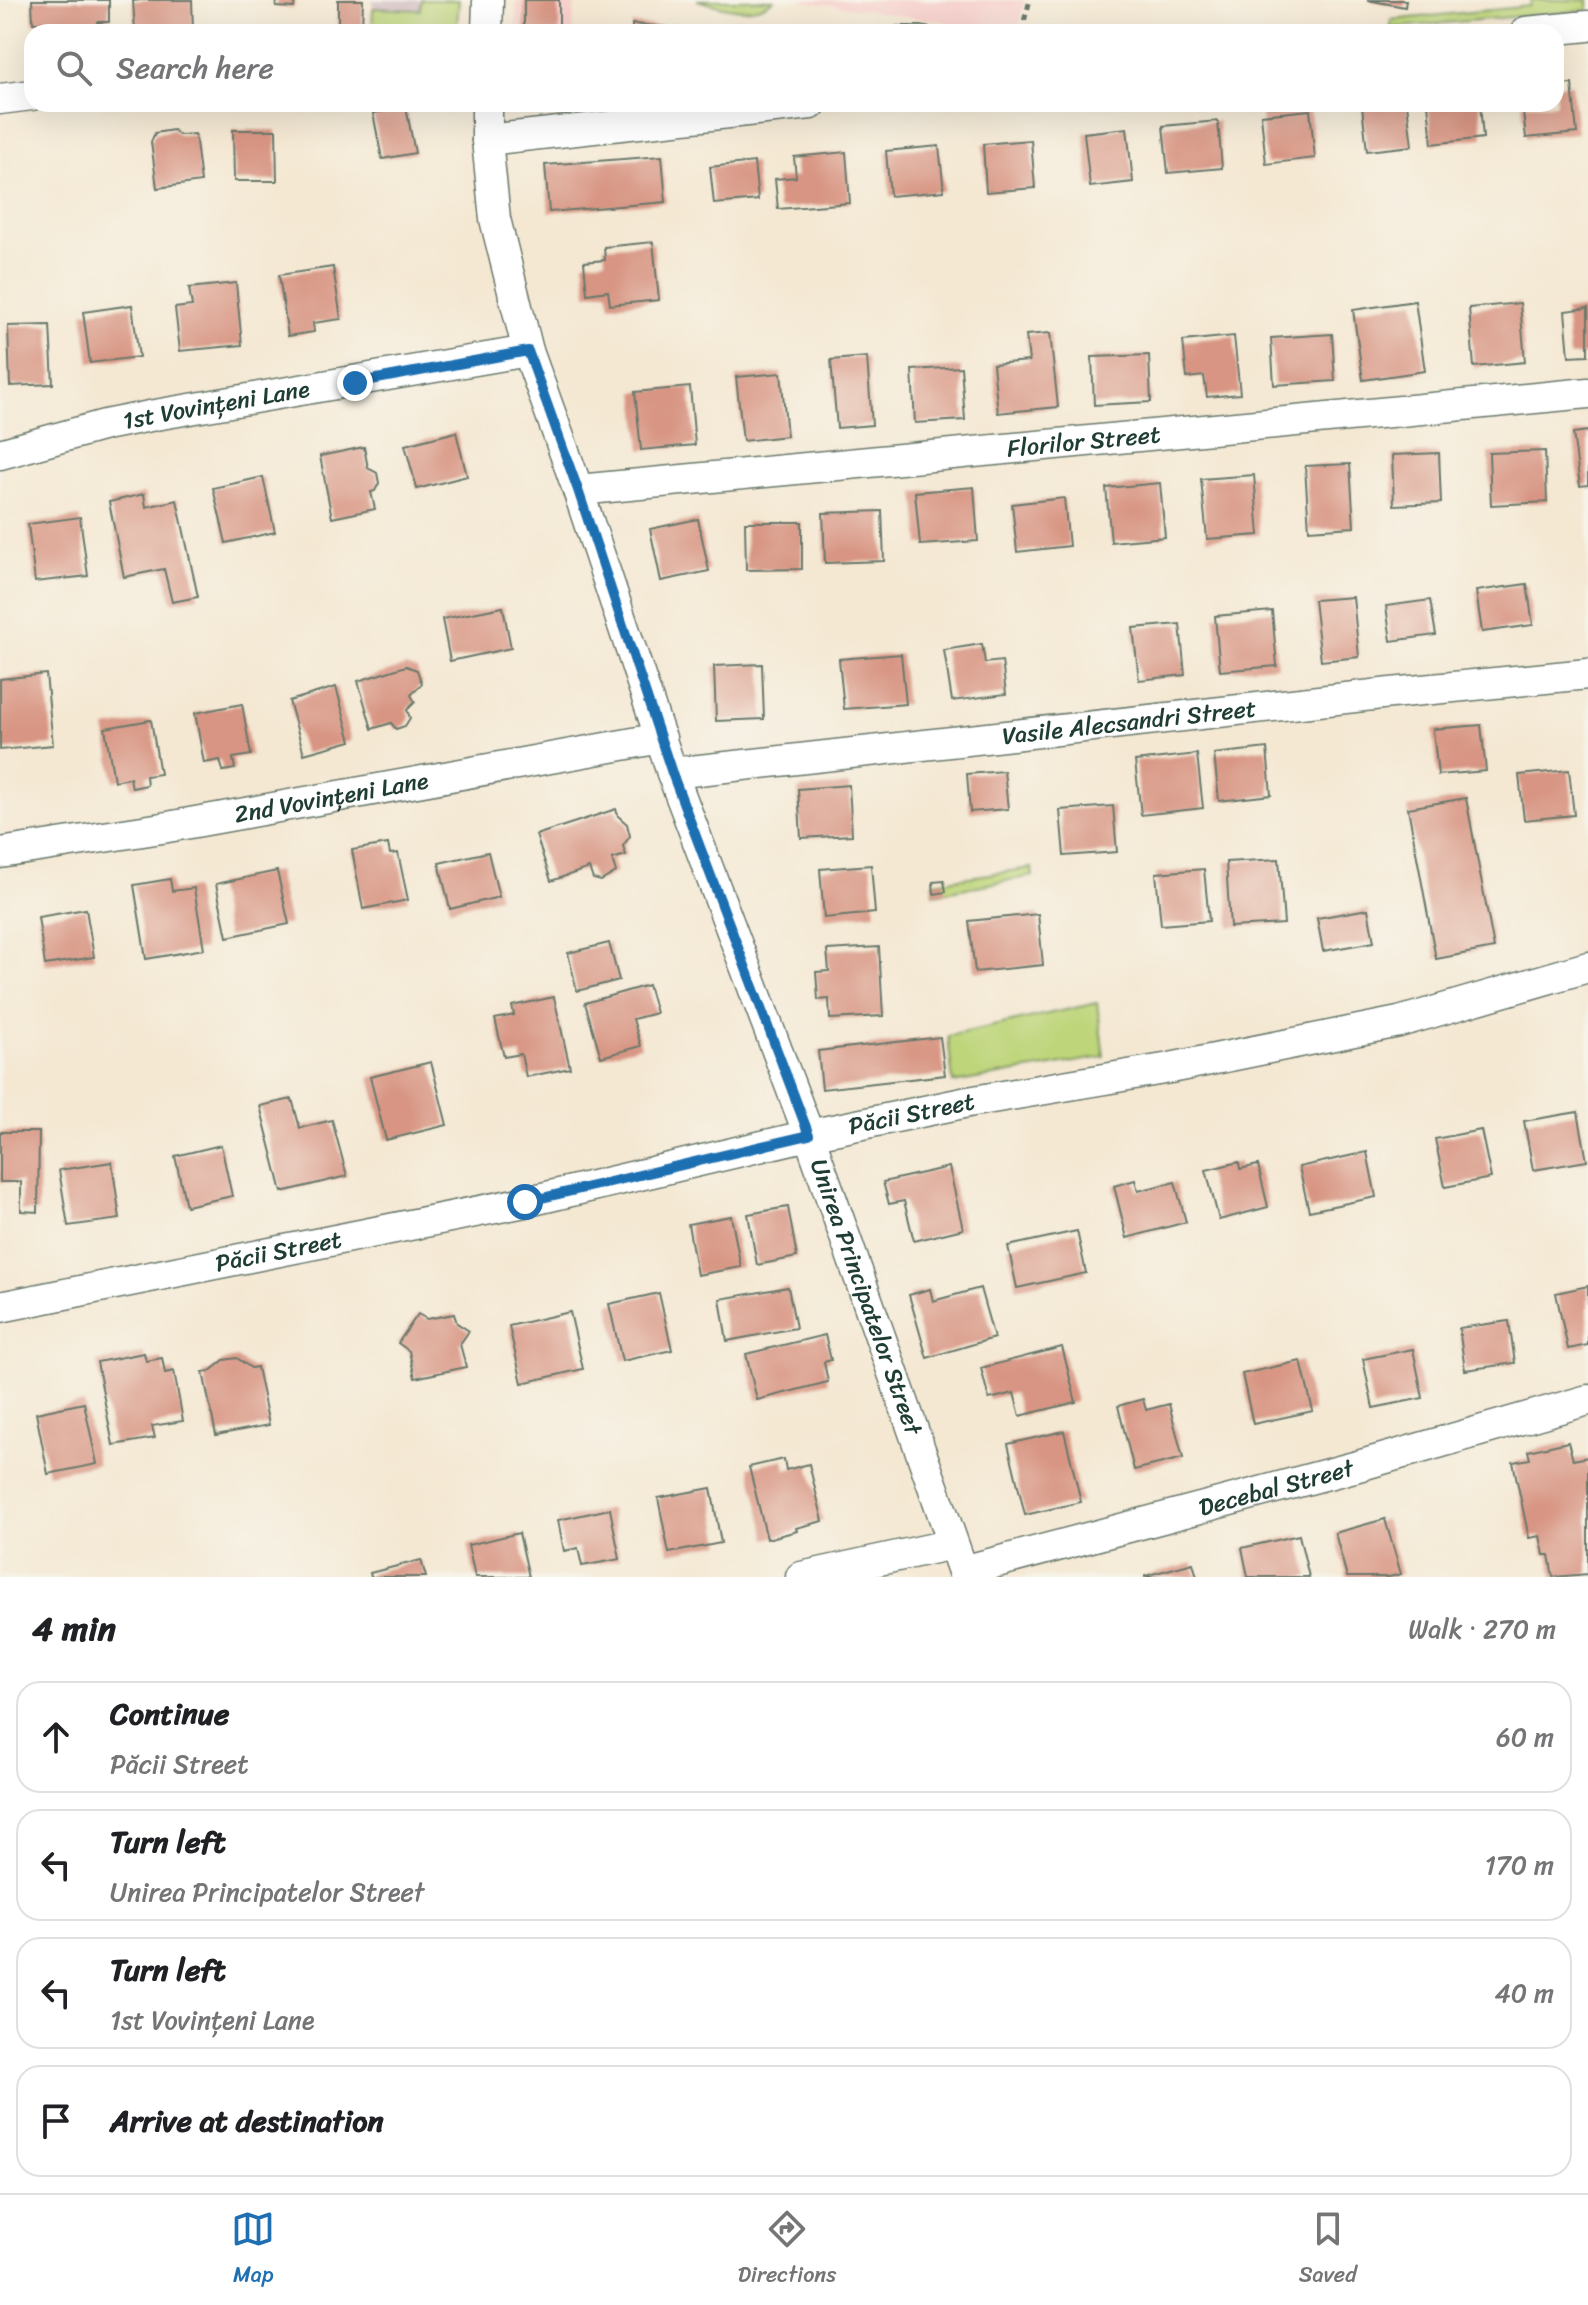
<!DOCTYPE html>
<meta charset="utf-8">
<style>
:root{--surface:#fff;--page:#f2f2f2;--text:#202124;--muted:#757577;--line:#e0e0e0;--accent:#1f6fb2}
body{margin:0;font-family:Sriracha,sans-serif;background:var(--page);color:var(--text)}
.stop{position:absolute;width:24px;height:24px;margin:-18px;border:6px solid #1f6fb2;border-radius:50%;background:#fff}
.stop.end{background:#1f6fb2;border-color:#fff;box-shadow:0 2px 8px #0008}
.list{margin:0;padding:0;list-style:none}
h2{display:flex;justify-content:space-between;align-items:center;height:104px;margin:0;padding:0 32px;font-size:34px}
h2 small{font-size:26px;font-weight:400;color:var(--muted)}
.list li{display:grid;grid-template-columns:52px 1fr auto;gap:24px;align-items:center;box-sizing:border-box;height:112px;margin:0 16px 16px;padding:0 16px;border:2px solid var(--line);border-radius:24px}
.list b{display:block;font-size:30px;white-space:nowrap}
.list p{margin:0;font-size:26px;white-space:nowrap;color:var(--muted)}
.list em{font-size:26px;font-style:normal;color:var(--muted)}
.icon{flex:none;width:44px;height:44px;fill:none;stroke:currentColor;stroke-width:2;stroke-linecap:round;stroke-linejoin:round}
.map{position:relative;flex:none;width:1588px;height:1577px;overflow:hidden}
.search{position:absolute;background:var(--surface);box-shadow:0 8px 32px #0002;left:24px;right:24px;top:24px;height:88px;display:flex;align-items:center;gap:20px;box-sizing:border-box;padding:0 28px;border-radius:24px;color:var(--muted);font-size:30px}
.sheet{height:616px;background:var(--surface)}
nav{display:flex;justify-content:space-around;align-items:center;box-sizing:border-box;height:112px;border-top:2px solid var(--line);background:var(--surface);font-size:22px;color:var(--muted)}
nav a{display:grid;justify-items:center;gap:4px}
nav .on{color:var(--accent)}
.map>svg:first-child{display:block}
.built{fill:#f7d0cc}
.industrial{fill:#d2bec3}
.green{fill:#bed57a;stroke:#6e8957;stroke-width:2}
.building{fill:#d89583}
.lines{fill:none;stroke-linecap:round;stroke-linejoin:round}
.street-casing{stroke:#6a796c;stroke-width:33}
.path{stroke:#6a796c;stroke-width:5;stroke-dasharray:6 6;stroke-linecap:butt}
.street{stroke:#fff;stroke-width:30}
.route{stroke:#1f6fb2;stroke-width:10}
.labels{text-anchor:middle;stroke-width:7;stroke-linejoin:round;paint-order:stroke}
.street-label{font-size:24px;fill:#1f3d34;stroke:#f7f3e8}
</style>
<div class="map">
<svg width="1588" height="1577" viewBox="0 0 1588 1577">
<rect width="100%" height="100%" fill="#f7f3e8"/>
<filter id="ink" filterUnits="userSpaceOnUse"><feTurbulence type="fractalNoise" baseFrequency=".0125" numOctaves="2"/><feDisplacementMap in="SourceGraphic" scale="16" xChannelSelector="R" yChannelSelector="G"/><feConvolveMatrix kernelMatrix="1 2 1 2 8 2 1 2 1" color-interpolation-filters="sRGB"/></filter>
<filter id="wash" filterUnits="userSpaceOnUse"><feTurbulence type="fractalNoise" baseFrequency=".006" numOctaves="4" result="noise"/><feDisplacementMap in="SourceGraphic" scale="32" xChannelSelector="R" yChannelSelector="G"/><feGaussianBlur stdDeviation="1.8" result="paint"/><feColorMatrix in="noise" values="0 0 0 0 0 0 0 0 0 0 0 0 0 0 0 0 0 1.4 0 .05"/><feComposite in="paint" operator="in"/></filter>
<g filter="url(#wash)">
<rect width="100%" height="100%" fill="#f4e8d3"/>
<!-- built -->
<path class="built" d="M517 0H575L573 32H516Z
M799 0H1025L1017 32H1009Z
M520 104H568L567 108 539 113Z"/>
<!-- industrial -->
<path class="industrial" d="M373 0H421L420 10 373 8Z"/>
<!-- green -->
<path class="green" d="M421 0H459L457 26 372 31 373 8 420 10Z
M697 0H774C749 18 724 7 697 0Z
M1531 0H1588V10L1391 28V20L1530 6Z
M1032 868 1033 876 934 894 933 882Z
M1097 1003 1104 1057 953 1083 948 1036Z"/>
<g id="blocks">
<!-- building -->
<path class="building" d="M32 0H109V22H98L99 32H49L48 22 33 23Z
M141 0H192L193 32H135L133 1Z
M277 0H295L294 8 276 7Z
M338 0H363L362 30 338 29Z
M524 0H559V32H524Z
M1367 0H1406L1405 7Z
M632 24 679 28V32H632Z
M852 25 853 32H801V30Z
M897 26H921L949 32H897Z
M1572 84 1577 133 1526 138 1522 104H1556V85Z
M1377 104H1407L1412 146 1367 151 1362 106Z
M1428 104H1480L1483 138 1432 144Z
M406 107 415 153 382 159 373 113Z
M1310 110 1315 158 1266 164 1261 115Z
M1218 121 1222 168 1168 173 1163 126Z
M1127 128 1133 182 1090 187 1084 133Z
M173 130 179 135 195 134 201 182 157 188 151 142 155 133Z
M233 130H276L277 181H234Z
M1031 140 1035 188 986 192 983 144Z
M939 146 944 191 890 196 886 151Z
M846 152 850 203 778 209 775 179 796 177 794 157Z
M662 156 666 202 549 212 545 165Z
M754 162 758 200 714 204 710 167Z
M653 242 659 300 610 305 608 291 587 294 584 262 605 260 604 247Z
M333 267 341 319 313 323 314 332 288 336 279 275Z
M236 283 242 345 180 351 175 308 192 306 189 288Z
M1415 301 1425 371 1363 380 1353 310Z
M1520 303 1525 362 1474 367 1469 308Z
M132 305 139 357 90 363 83 312Z
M1588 308V355L1569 356 1565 311Z
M50 325 53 384 10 386 8 326Z
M1050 333 1058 407 998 413 993 364 1029 361 1026 335Z
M1332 334 1335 381 1274 385 1271 338Z
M1234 336 1240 394 1207 397 1204 376 1187 378 1183 341Z
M1149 355 1151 402 1094 405 1092 357Z
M867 357 872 425 837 428 831 360Z
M961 367 965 420 915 423 912 370Z
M781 373 787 436 743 441 736 377Z
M690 387 695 445 641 450 635 392Z
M1588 431V485L1580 486 1573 433Z
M456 432 467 476 417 489 405 445Z
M364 447 368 468 377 473 379 483 375 491 371 492 375 509 332 518 320 456Z
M1545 451 1547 502 1491 505 1489 453Z
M1439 453 1441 503 1394 505 1392 455Z
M1350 464 1354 527 1309 530 1305 466Z
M1254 475 1259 535 1207 539 1201 479Z
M263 477 275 532 226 543 213 488Z
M1160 483 1165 537 1111 542 1106 488Z
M974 487 978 541 920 545 915 492Z
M144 494 146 507 177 500 198 597 172 602 164 569 124 577 109 502Z
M1064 498 1069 546 1017 552 1012 504Z
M882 511 884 561 825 563 823 513Z
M80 517 88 576 35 582 28 524Z
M698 519 709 571 661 581 650 529Z
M745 522H802V569L746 570Z
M1527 584 1533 625 1482 632 1476 591Z
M1353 597 1359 657 1321 661 1314 600Z
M1430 600 1436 635 1391 641 1386 606Z
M503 607 511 648 450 661 442 619Z
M1272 611 1277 666 1220 671 1215 616Z
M1180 624 1185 675 1139 680 1133 628Z
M982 644 985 663 1002 661 1006 694 952 701 944 650Z
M901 654 906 704 844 709 839 659Z
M762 664 764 719 716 721 714 666Z
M406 666 417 670 422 684 411 695 415 702 407 710 410 718 405 726 396 729 391 723 372 729 358 681Z
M46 674 53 745 0 750V679Z
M336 687 351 741 304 754 289 701Z
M242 704 251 755 233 758 235 769 223 771 220 760 204 763 195 713Z
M151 720 160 774 146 776 147 785 132 788 130 778 114 781 105 728Z
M1481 725 1486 771 1438 775 1433 729Z
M1267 748 1271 795 1219 801 1214 754Z
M1197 754 1203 808 1141 815 1135 761Z
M1569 770 1574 815 1524 820 1519 775Z
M1004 771 1008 809 970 812 967 774Z
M849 785 852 835 801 838 798 789Z
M1466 798 1494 948 1436 959 1408 808Z
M1113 806 1117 852 1064 856 1060 810Z
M616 809 618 816 627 824 630 836 623 846 626 855 612 859 616 872 601 881 593 879 589 868 551 881 536 835Z
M388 844 390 854 398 853 408 900 363 909 352 850Z
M488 852 499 897 450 909 439 863Z
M1279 859 1284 924 1230 927 1226 862Z
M871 865 875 913 824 918 820 869Z
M1204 869 1209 921 1161 925 1156 873Z
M277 871 289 924 227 937 216 884Z
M170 879 172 891 194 888 204 949 146 959 134 885Z
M944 881 946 892 934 894 933 882Z
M86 909 94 957 45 965 38 917Z
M1368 909 1374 942 1323 951 1317 918Z
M1038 914 1043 965 975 972 969 921Z
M609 943 619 980 577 991 568 953Z
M879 947 883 1016 830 1019 829 999 818 1000 816 972 829 971 827 950Z
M648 985 656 1013 633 1019 641 1046 601 1057 585 1003Z
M554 997 570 1068 526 1077 521 1054 504 1057 495 1019 514 1015 512 1006Z
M940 1037 945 1075 822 1089 818 1051Z
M431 1062 447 1125 386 1140 370 1077Z
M292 1099 300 1128 332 1120 347 1176 282 1192 260 1106Z
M1578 1112 1587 1161 1533 1170 1524 1121Z
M1481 1130 1491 1178 1445 1187 1435 1139Z
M0 1132H39L38 1212 21 1211V1182H0Z
M221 1145 232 1196 186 1206 175 1156Z
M1367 1152 1376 1197 1309 1211 1299 1167Z
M112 1162 120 1219 68 1226 59 1170Z
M1239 1162 1240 1169 1258 1165 1268 1207 1219 1220 1206 1170Z
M949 1167 963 1229 914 1241 904 1201 889 1204 883 1182Z
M1135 1180 1138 1191 1175 1182 1186 1222 1127 1238 1114 1186Z
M788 1207 797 1257 757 1265 748 1214Z
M731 1216 741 1267 697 1275 688 1224Z
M1077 1231 1086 1273 1017 1288 1008 1246Z
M1588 1286V1345L1568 1349 1556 1293Z
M788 1287 796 1328 727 1341 720 1299Z
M980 1288 994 1338 927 1358 909 1295 930 1289 933 1301Z
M659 1293 672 1350 622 1361 609 1304Z
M570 1312 583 1369 522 1383 509 1326Z
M418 1314 427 1319 454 1314 457 1323 469 1331 460 1344 466 1367 415 1378 409 1351 398 1343Z
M1509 1321 1515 1363 1465 1370 1459 1328Z
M825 1335 831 1360 824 1362 828 1382 757 1400 746 1354Z
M1062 1347 1076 1402 1020 1416 1014 1393 989 1399 981 1368Z
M1413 1349 1423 1398 1373 1408 1363 1359Z
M144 1353 146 1361 162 1358 165 1373 174 1371 183 1421 152 1426 155 1438 113 1445 97 1362Z
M237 1358 251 1368 257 1367 269 1425 216 1435 203 1372 210 1371 224 1360Z
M1301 1361 1313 1411 1253 1424 1242 1374Z
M1143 1399 1146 1410 1169 1404 1183 1458 1134 1470 1118 1406Z
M84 1403 97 1464 48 1474 36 1413Z
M1064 1431 1081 1502 1025 1515 1008 1444Z
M1568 1442 1573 1460 1588 1457V1574L1553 1577 1549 1555H1544L1540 1536 1529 1538 1513 1462 1530 1459 1528 1451Z
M784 1459 786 1470 809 1464 823 1521 796 1528 797 1531 767 1539 749 1467Z
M711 1488 721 1543 669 1553 658 1498Z
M610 1509 620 1559 582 1566 578 1548 564 1551 558 1520Z
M1385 1519 1401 1574 1389 1577H1347L1335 1533Z
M519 1533 529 1577H475L468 1545Z
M1299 1535 1309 1577H1248L1242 1548Z
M421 1560 426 1577H371L370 1573Z
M1193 1563 1197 1577H1145V1576Z"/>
</g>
</g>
<g filter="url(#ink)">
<use href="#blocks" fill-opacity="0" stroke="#6a796c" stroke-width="2"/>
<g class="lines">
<defs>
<g id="street">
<path d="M487 32 488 0"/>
<path d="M1526 32 1588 26"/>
<path d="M0 99 32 95"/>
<path id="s1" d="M487 104V140L495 219 528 351 578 490 672 773 809 1135 965 1577"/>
<path d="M487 140 811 104"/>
<path id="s2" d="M0 454 105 425 155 415 528 351"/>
<path id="s3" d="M578 490 1588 393"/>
<path id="s4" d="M672 773 1391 693 1588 674"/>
<path id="s5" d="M0 853 162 828 661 738"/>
<path id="s6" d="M0 1307 525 1202 809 1135 968 1102 1170 1068 1399 1022 1588 967"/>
<path id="s7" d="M963 1571 1358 1466 1588 1400"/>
<path d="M801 1577 953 1544"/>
</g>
</defs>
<!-- street casing -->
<use href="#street" class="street-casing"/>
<!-- path -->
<path class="path" d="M1021 32 1030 0"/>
<!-- street -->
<use href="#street" class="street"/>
</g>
</g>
<g class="lines" filter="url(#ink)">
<!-- route -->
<path class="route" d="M355 383 528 351 578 490 672 773 809 1135 525 1202"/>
</g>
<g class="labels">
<!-- street labels -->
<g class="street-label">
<text dy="8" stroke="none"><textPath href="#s2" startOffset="222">1st Vovințeni Lane</textPath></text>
<text dy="8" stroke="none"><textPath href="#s3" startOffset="508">Florilor Street</textPath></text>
<text dy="8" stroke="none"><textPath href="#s4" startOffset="460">Vasile Alecsandri Street</textPath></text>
<text dy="8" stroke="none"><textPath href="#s5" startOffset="336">2nd Vovințeni Lane</textPath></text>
<text dy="8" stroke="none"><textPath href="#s6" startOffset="932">Păcii Street</textPath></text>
<text dy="8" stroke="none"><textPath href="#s6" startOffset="284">Păcii Street</textPath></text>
<text dy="8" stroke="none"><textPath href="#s1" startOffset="1256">Unirea Principatelor Street</textPath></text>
<text dy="8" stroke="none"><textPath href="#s7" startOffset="324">Decebal Street</textPath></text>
</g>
</g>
</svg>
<div class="stop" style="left:525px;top:1202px"></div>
<div class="stop end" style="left:355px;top:383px"></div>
<div class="search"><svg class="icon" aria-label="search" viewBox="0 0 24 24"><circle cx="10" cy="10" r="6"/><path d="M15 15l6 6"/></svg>Search here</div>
</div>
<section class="sheet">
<h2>4 min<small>Walk · 270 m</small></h2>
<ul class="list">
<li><svg class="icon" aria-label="ahead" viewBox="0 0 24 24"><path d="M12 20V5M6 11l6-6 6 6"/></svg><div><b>Continue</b><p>Păcii Street</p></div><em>60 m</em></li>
<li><svg class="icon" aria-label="left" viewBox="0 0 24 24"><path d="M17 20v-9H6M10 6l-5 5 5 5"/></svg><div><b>Turn left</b><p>Unirea Principatelor Street</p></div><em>170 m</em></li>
<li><svg class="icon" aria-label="left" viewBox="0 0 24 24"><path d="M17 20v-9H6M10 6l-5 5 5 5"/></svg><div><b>Turn left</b><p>1st Vovințeni Lane</p></div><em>40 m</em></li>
<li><svg class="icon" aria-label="arrive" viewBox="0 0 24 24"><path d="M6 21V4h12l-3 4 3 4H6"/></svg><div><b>Arrive at destination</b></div></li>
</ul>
</section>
<nav>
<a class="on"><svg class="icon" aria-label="map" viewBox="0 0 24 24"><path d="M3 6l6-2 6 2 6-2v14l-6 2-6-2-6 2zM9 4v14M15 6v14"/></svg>Map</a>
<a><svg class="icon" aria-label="directions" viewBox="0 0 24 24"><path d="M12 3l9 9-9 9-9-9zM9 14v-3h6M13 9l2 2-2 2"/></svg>Directions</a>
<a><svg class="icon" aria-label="saved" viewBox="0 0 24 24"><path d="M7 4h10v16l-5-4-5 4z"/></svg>Saved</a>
</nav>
